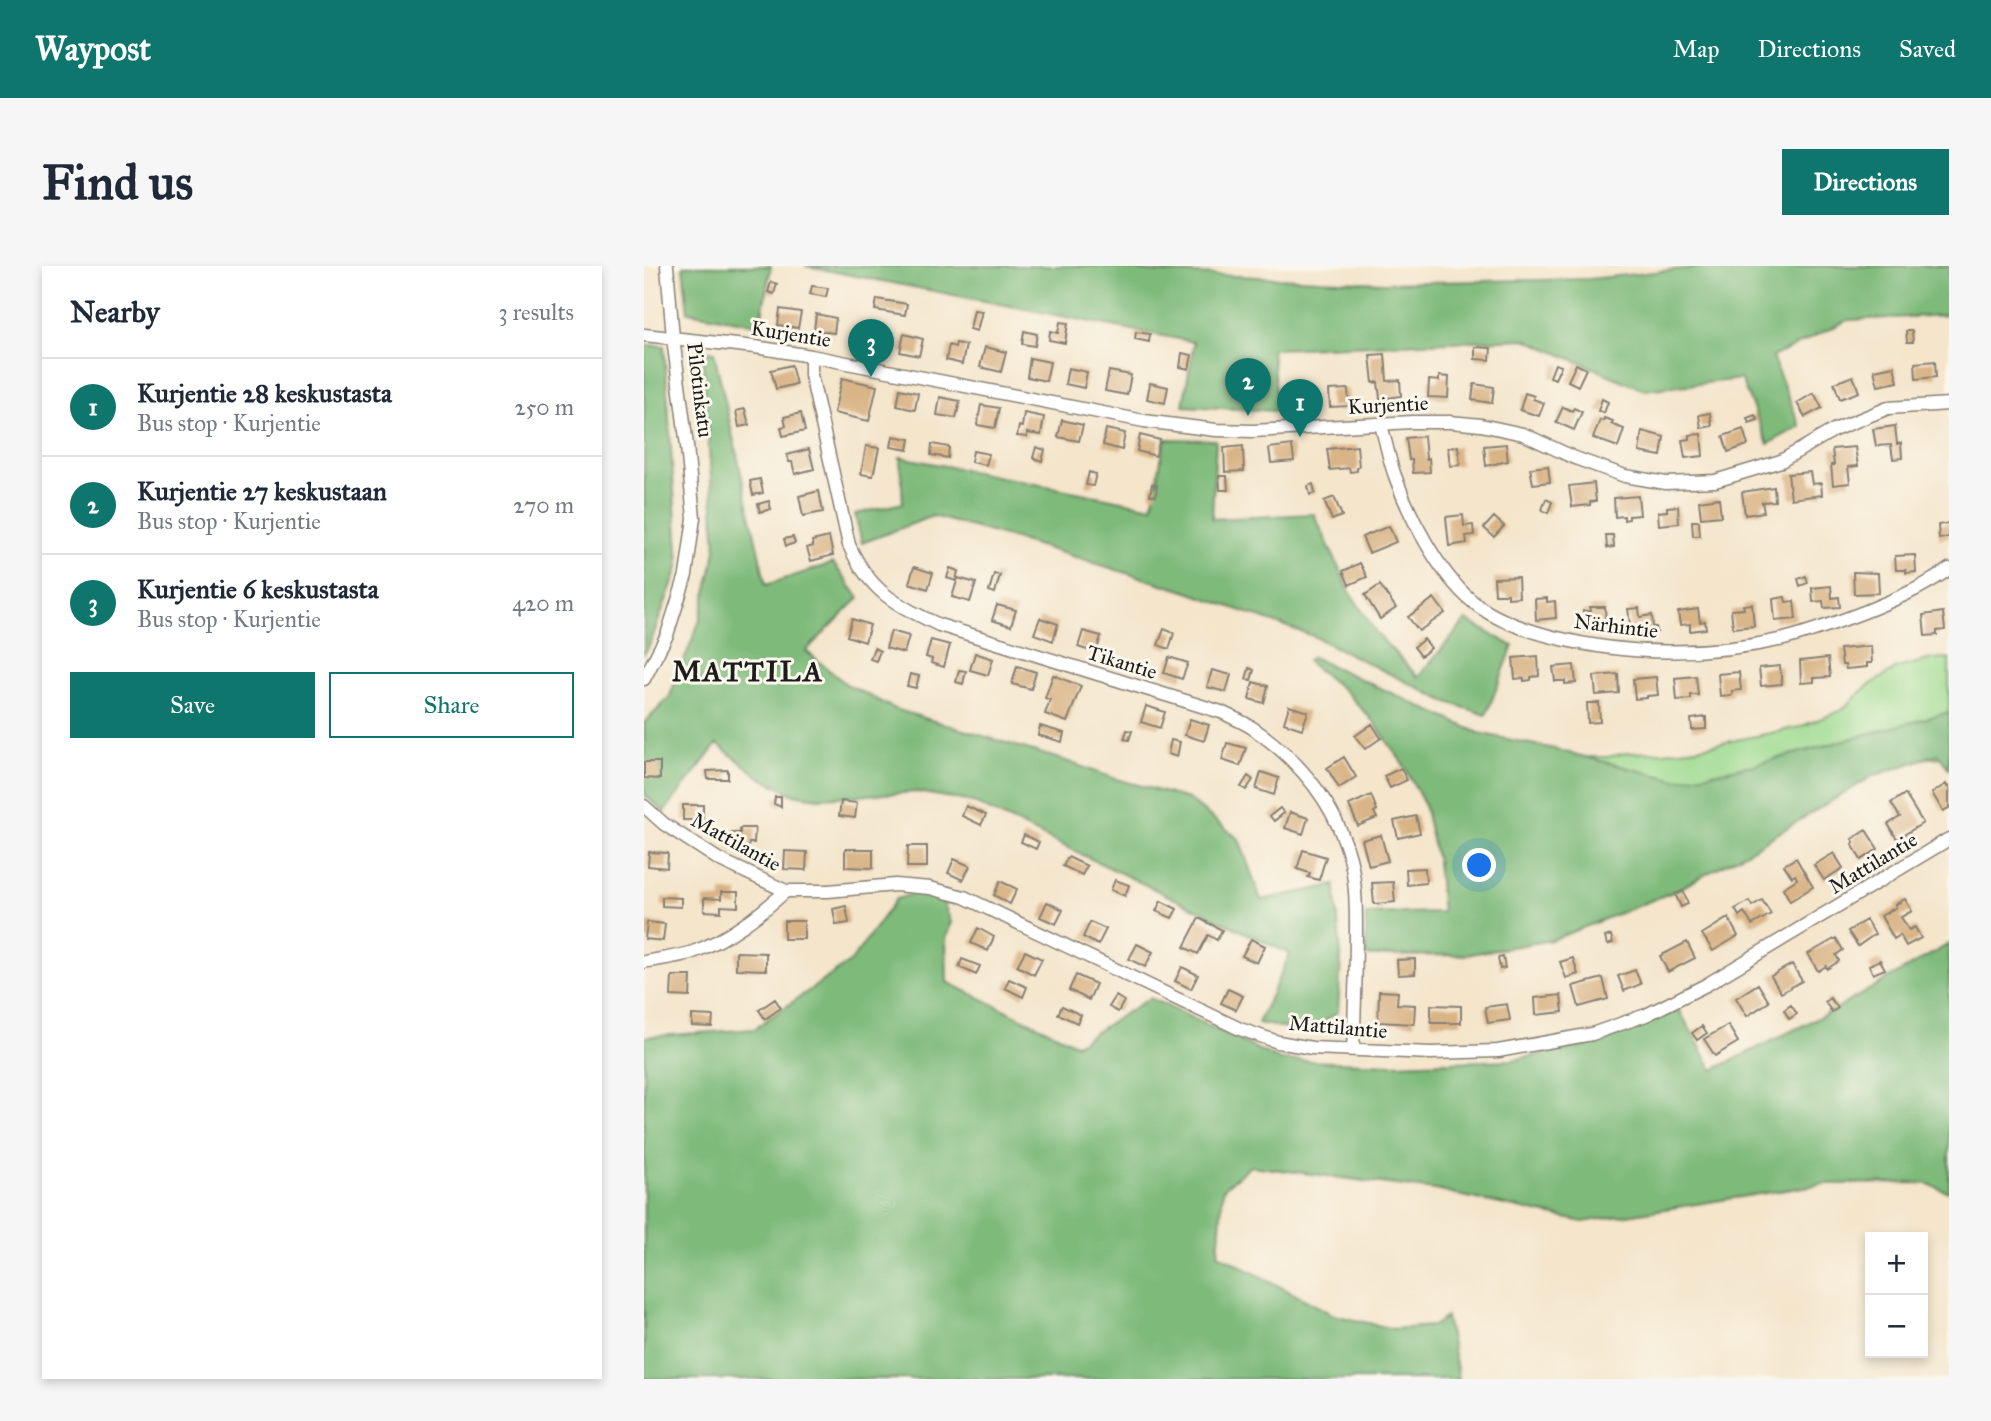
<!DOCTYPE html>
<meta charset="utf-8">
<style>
:root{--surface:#fff;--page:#f6f6f7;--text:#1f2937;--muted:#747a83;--line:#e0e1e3;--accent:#0f766e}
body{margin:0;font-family:"IM FELL Great Primer",serif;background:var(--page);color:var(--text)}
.controls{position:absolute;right:21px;bottom:21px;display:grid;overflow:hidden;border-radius:0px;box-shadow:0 4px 10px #0003}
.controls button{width:63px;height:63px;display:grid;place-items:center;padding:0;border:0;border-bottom:2px solid var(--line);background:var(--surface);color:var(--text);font:35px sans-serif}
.you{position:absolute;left:836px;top:600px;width:24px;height:24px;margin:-18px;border:5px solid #fff;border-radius:50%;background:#1a73e8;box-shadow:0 0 0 10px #1a73e833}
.badge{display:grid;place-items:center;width:46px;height:46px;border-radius:50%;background:var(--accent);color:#fff;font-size:23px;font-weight:700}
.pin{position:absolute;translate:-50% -58px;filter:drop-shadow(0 2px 4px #0008)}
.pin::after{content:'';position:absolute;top:37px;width:24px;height:21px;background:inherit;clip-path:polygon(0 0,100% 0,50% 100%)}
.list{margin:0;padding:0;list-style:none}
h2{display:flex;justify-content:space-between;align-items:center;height:91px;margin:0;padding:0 28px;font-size:30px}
h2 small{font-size:23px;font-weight:400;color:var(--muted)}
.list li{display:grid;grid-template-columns:46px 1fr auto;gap:21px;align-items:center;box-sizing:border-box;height:98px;padding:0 28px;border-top:2px solid var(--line)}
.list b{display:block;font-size:26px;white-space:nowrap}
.list p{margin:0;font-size:23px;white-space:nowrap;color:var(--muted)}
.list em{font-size:23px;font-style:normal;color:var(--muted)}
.actions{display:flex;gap:14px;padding:21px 28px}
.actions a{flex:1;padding:16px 0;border:2px solid var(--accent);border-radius:0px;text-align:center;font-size:24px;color:var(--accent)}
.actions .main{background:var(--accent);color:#fff}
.map{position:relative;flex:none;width:1305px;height:1113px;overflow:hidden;border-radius:0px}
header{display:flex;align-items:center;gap:42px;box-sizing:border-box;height:98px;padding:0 35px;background:var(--accent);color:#fff}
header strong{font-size:33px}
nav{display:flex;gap:38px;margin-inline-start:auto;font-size:24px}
.intro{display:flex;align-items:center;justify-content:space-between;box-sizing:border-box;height:168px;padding:0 42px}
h1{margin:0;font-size:49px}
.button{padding:18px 32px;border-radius:0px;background:var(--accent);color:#fff;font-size:24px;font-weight:700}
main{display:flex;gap:42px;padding:0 42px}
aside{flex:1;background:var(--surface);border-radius:0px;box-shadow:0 4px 10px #0003}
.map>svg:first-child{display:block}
.green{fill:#9dda8f;stroke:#5c7b56;stroke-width:2}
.forest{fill:#7eba7a;stroke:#4d6b4b;stroke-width:2}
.building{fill:#d9b486}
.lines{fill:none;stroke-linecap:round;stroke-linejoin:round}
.minor-casing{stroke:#888074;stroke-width:15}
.minor{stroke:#fff;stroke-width:12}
.labels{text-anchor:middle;stroke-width:6;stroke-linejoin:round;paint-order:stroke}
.street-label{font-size:21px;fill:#1c1c1c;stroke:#fbf7ec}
.district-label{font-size:28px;font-weight:bold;letter-spacing:2px;fill:#1c1c1c;stroke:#fbf7ec}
</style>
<header>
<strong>Waypost</strong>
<nav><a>Map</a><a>Directions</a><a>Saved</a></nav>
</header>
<div class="intro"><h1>Find us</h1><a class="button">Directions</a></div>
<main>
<aside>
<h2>Nearby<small>3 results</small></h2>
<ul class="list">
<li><span class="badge">1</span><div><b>Kurjentie 28 keskustasta</b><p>Bus stop · Kurjentie</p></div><em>250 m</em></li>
<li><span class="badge">2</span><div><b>Kurjentie 27 keskustaan</b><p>Bus stop · Kurjentie</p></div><em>270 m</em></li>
<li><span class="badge">3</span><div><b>Kurjentie 6 keskustasta</b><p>Bus stop · Kurjentie</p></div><em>420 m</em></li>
</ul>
<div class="actions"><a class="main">Save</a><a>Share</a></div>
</aside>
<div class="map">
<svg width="1305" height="1113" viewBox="0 0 1305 1113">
<rect width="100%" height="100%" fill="#fbf7ec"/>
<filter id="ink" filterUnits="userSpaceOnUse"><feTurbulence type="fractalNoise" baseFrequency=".0143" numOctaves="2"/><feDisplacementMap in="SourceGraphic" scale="14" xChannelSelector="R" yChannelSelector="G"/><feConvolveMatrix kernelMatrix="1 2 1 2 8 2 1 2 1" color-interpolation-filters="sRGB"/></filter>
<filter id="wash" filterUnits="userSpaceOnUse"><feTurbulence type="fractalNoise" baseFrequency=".00686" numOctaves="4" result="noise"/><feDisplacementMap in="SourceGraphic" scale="28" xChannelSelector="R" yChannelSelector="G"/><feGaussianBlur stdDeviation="1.57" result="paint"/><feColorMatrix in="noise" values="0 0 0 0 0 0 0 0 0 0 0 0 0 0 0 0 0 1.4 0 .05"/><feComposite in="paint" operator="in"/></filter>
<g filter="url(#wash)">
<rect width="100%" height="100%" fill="#f4e5cb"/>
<!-- green -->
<path class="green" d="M1305 392V491L1264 493 1102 537 941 491H964L982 487 1020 486 1053 482 1156 461 1198 444 1221 422 1253 402 1288 393Z"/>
<!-- forest -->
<path class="forest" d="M39 0H127L116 59 44 46Z
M161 0H461L509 6 739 17 945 13 1066 0H1305V49L1204 54 1128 91 1156 160 1124 178 1097 113 1000 124 881 73 628 83 633 145 539 140 550 76Z
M0 79 20 80 35 299 4 383 0 388Z
M58 84 70 86 122 319 189 297 215 332 162 385 202 418 251 443 422 495 469 512 544 533 595 573 617 634 691 619 697 689 694 746 665 766 614 757 646 688 328 536 274 526 175 532 148 528 117 512 73 478 20 546 0 528V457L25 432 56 354 72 284Z
M521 173 572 174 568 253 670 248 706 326 733 368 774 411 822 354 869 380 842 449 801 435 669 370 541 325 382 276 289 250 218 277 211 248 259 237 256 191 508 241Z
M668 391 835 467 906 482 1032 514 1109 499 1305 446V503L1294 488 1229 510 1103 586 1031 625 908 674 821 689 722 690V648L798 646 793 596 780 538 759 498 729 455 702 426 663 395Z
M278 625 299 636 307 656 302 673 303 716 432 778 506 732 636 794 748 798 868 794 953 777 1035 744 1069 804 1186 746 1305 678V926L1281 917 1179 918 939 956 791 924 606 900 579 923 574 988 690 1049 750 1063 789 1060 802 1051 815 1113H0V771L110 763 207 695 252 633Z"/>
<g id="blocks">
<!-- building -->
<path class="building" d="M127 16 133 18 130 28 124 26Z
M168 20 184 22 182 31 166 28Z
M233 33 263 38 261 49 231 44Z
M136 43 157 46 154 62 134 59Z
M330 44 338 45 333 65 326 63Z
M172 48 192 52 190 67 170 64Z
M416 56 424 57 421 77 405 74 406 65 414 67Z
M220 62 237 65 234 81 217 78Z
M380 65 393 68 391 80 378 78Z
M1262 65H1268L1269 76H1263Z
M492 66 506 68 505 76 491 73Z
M260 68 279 73 275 90 256 86Z
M312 77 322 79 318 98 302 94 305 79 311 81Z
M341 81 362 86 357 106 336 101Z
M831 81 847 82 846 94 831 93Z
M538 87 548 89 545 103 536 101Z
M741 88 743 115 756 114 757 130 736 133 734 116 729 117 726 89Z
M386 92 406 96 402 115 383 111Z
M1291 95 1292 111 1272 113 1271 97Z
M911 98 917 100 911 113 906 111Z
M932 98 942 103 934 120 924 115Z
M147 99 152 118 132 123 127 104Z
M1250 100 1254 116 1234 120 1230 104Z
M424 102 443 106 440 122 421 118Z
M465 105 487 109 483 129 461 125Z
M795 110 805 111 804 132 784 131 785 114 795 115Z
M1209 110 1215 126 1196 133 1190 117Z
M198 112 233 120 225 155 190 147Z
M506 117 524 121 521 137 503 133Z
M830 118 850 121 848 137 828 134Z
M256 123 274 127 271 144 253 140Z
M642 123H663V138H642Z
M704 123 705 140 686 141 685 124Z
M881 127 890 130 889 133 900 137 895 150 876 144Z
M1170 127 1178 142 1161 151 1153 137Z
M296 131 316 135 312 152 293 149Z
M958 133 964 136 960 147 954 145Z
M337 139 355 142 351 162 333 159Z
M919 141 928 145 930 142 938 146 930 164 912 156Z
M101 143 105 159 95 161 92 145Z
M157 147 161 165 139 170 137 161 142 160 140 151Z
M380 147 400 151 397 169 383 167V171L373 170 375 160 378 161Z
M1066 147 1068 160 1057 162 1055 149Z
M1111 149 1114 154 1105 157 1103 152Z
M960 152 969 155 967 158 980 163 974 181 949 172 956 154 959 155Z
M418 154 439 159 435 175 414 171Z
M1251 160 1253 178 1257 177 1258 192 1249 193 1247 179 1232 180 1229 163Z
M462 163 481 167 478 184 459 179Z
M1099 163 1104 179 1084 186 1079 170Z
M998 165 1020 171 1017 190 995 186Z
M1057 168 1059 190 1041 192 1038 174 1046 173V169Z
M496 169 516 174 512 190 493 185Z
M249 170 266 173 264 184 247 181Z
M780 170 782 193 785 192 786 206 769 207 768 194H765L762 172Z
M288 178 305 181 304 192 287 189Z
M862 178 864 195 842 200 840 180Z
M648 179 650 195 627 197 625 182Z
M222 180 235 182 229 210 217 208Z
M599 180 600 205 581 206 580 182Z
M713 180 715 201 713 202V205L706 206 705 202 686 204 683 183Z
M814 180 816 199 806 200 804 182Z
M392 181 401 184 398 195 389 192Z
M1211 181 1214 200 1204 201 1206 217 1189 219 1187 199H1190L1188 183Z
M165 183 170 203 151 208 148 196H145L143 189Z
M329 185 345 188 342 199 327 196Z
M904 200 906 216 889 218 886 202Z
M445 206 452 208 449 220 442 219Z
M1166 206 1168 218 1177 217 1178 229 1147 233 1144 208Z
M575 210H583L584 224H576Z
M116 213 119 227 109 229 106 215Z
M950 217 952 235 946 236V239L928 241 925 220Z
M508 218 513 219 512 230 506 229Z
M669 218 671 227 666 229 664 220Z
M1130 221 1131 235 1118 236 1120 246 1101 249 1098 226Z
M175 225 179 246 159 250 155 230Z
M994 230 996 249 985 250V253L980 254V250L971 251 970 232Z
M690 231 698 250 688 254 680 235Z
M1075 232 1077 250 1057 252 1055 235Z
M902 233 908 236 904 247 898 244Z
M125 235 127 243 116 246 114 238Z
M1034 240 1035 257 1015 259 1014 246 1023 245V241Z
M819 249 820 260 829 259 830 269 822 270 823 277 805 280 802 251Z
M850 251 860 260 850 271 840 262Z
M1048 255H1055L1056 270H1049Z
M1305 257V271L1295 273 1294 259Z
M745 260 752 276 725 287 718 271Z
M962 269H969L970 281 963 282Z
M149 271 151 277 142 280 140 273Z
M185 271 189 289 167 295 163 282 169 280 168 275Z
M1271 289 1272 306 1262 307V304H1252L1251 290Z
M716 297 723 311 705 319 699 305Z
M270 301 289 307 284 323 265 317Z
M306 302 314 305 312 315 303 312Z
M1209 306 1234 307 1235 327 1210 328Z
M350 308 356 309 351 327 345 325Z
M1162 310 1164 317 1156 320 1154 313Z
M874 311 875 331 864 332V328H851L850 312Z
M314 312 332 317 326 336 308 331Z
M736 319 752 342 736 353 721 329Z
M1187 320 1188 332 1195 331 1196 341 1180 342 1179 335 1169 336 1168 322Z
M1141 331 1142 336 1150 335 1152 353 1131 355 1129 333Z
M790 332 801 347 775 365 764 351Z
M903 332V336L911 335 912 352 892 354 891 333Z
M1108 338 1110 360 1089 362 1087 344 1100 343 1099 339Z
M353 339 372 344 367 360 348 354Z
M946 341H961L962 364 941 365 939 345H947Z
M995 342 996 351 1008 349 1009 361H1012L1013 367 998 369V365L987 366 984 343Z
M1054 343 1056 356 1061 355 1062 363 1046 365V358L1036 359 1034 346Z
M1299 346 1301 364 1293 365V369L1281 370 1279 349Z
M396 352 414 358 409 375 390 368Z
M208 353 226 359 221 376 203 370Z
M520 363 530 367 525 383 514 379Z
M247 365 265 370 260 387 242 382Z
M439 365 457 370 452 387 434 381Z
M780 373 787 382 777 390 770 381Z
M287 374 306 379 300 401 287 397 288 393 282 391Z
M1227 380 1228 397H1223V401L1202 403 1201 399H1198L1196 383Z
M230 382 236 385 232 395 226 393Z
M331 387 349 393 344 409 326 404Z
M894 390 895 410 887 411V414L880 415V412L871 413 869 392Z
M525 391 544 397 538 413 520 407Z
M1184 392 1186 411 1170 412V416L1157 417 1156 395Z
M930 399 932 417 921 418V415H911L909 401Z
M373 400 392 406 387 423 368 418Z
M1136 400 1138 418 1117 420 1115 402Z
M605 402 610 404 607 414 602 413Z
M315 404 322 405 319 418 312 416Z
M568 404 587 409 582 426 563 421Z
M1095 406 1097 424 1088 425V429L1076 430 1074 408Z
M266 408 275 410 272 422 263 420Z
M974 408 975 427 952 429 950 410Z
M409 409 437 420 423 456 401 448 406 434 401 432Z
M1052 410 1054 429H1047V433L1033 434 1031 412Z
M1012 411 1014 429 1003 430V432L991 433 989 413Z
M609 416 624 420 620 437 605 433Z
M943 437H955L956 456 944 457Z
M502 440 521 446 516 462 497 456Z
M645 440 664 446 658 463 640 457Z
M1062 451V463L1048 464 1047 453Z
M546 453 565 459 560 475 541 469Z
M728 458 737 472 721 483 711 470Z
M396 460 420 467 418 476 394 469Z
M483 464 488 465 485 474 480 473Z
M527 474 536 476 533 491 524 488Z
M583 477 602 482 596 500 578 494Z
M700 491 712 511 695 522 683 502Z
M0 496H16V513L0 512Z
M757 502 763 514 746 522 740 510Z
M84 504V513H64L63 505Z
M617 506 635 512 630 529 612 523Z
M604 510 609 514 602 524 597 521Z
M1302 518 1303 521 1305 520V542L1299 545 1288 527Z
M1261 528 1279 557 1253 573 1244 558 1256 551 1247 537Z
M727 529 733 544 730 546 733 552 714 560 705 539Z
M131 531H137V541L130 538Z
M197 535 213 537 211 552 195 550Z
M39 539H59V554H39Z
M322 540 342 549 337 559 318 550Z
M636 542 640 547 630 555 626 550Z
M646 546 664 552 659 568 641 562Z
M772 550 776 567 754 572 750 555Z
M96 562H111L110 577H105L104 583H85L86 567H96Z
M1222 564 1234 583 1217 594 1208 578 1210 576 1208 573Z
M380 569 395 576 392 583 377 576Z
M737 569 744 595 725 600 718 574Z
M264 580H283V601H263Z
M201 583H229V602L201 601Z
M659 584 682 591 675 614 664 611 666 607 653 603Z
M141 585 163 586 162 604 140 603Z
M5 586 24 587 23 602 4 600Z
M1190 587 1199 602 1180 614 1170 599Z
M424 591 443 600 438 609 419 600Z
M1152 592 1169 621 1146 635 1139 622 1153 613 1151 609 1148 611 1140 599Z
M310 593 326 600 319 614 304 607Z
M781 602 782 617 763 619 762 603Z
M471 614 485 619 481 630 467 624Z
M356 615 373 623 366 638 350 629Z
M749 616 751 636 730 638 728 617Z
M1039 625 1044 638 1037 641 1031 628Z
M77 626H94V641L77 640V646L60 645V632L77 633Z
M18 631 37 632V641L18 640Z
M1261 633 1268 645 1257 651 1265 664 1271 661 1277 672 1262 680 1256 669 1250 673 1237 650 1252 641 1251 639Z
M1118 634 1127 648 1108 659 1100 646 1095 650 1091 643 1105 635 1108 640Z
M517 635 533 643 528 652 512 645Z
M403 636 419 644 412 658 396 651Z
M202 640 205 657 192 659 189 643Z
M555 652 578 664 573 674 564 669 554 688 540 681Z
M1084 652 1094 670 1069 685 1058 668Z
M1222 654 1231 668 1214 680 1204 665Z
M140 655H160V673H140Z
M3 656 21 658 19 675 1 673Z
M446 656 462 663 454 679 439 671Z
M334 662 350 671 344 685 327 677Z
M967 669 969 677 963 679 961 671Z
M1192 672 1199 684 1192 689 1195 695 1183 703 1182 700 1174 705 1164 688Z
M607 673 621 680 613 697 598 690Z
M1043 676 1051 692 1024 706 1016 690Z
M493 678 509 686 501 701 485 693Z
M381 685 398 693 390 709 373 700Z
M92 686 122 687V704L92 703Z
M859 691 861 702 856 703 854 692Z
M929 692 934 708 922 712 916 696Z
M318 693 336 700 332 709 315 701Z
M771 693V708L754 709 753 694Z
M1236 694 1241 703 1229 708 1225 699Z
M1148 698 1158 715 1137 727 1127 710Z
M538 701 554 709 547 723 531 715Z
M991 704 997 718 980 725 974 710Z
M432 709 452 718 445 734 425 724Z
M28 710H47L46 731 27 730Z
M959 712 964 733 935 741 929 720Z
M365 713 383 721 379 731 361 722Z
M1114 718 1125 736 1103 750 1092 732Z
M584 723 599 730 592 744 577 737Z
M735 725 754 726 753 738 771 739 770 758 734 756Z
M917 729 919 746 892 749 891 732Z
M472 730 480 735 474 746 465 741Z
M1186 732 1194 742 1188 746 1181 736Z
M131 733 137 742 121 753 115 744Z
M863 738 866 754 844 757 841 741Z
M787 739 817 740V757H787Z
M1147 739 1153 748 1145 753 1140 744Z
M418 740 437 749 433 757 414 748Z
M48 749 69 750 68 761 48 760Z
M1084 759 1094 776 1071 790 1060 773Z
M1058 760 1063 767 1053 774 1048 767Z"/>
</g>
</g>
<g filter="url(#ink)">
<use href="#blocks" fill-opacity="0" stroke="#888074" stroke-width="2"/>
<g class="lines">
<defs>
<path id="minor" d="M0 69 111 81 167 90 500 155 572 164 609 165 768 156H806L837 159 879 168 931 192 981 210 1022 217 1071 215 1137 195 1190 164 1244 142 1305 138
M167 90V109L205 279C226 326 251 338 295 359L577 446C587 451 600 456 610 463 656 495 691 538 706 592 712 616 712 642 712 666 712 705 711 744 709 783
M737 159C742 176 745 194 751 210 765 250 795 308 828 335 850 354 882 364 909 371 984 390 1065 390 1140 373 1167 366 1194 356 1220 346 1250 334 1279 322 1305 303
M0 413 23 369 42 309 50 252 43 180 29 72 23 0
M0 540 20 558 74 593 142 625H184L251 619 286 622 320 631 596 763 634 776 668 782 787 787 854 785 948 768 1002 749 1062 719 1305 573
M0 696C16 693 34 691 49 686 85 673 115 649 142 625"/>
</defs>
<!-- minor casing -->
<use href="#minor" class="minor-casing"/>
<!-- minor -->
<use href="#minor" class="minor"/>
</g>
</g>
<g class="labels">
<!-- street labels -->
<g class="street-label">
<text transform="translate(147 68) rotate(9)" y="7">Kurjentie</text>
<text transform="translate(56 124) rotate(83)" y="7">Pilotinkatu</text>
<text transform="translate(744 139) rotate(-3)" y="7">Kurjentie</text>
<text transform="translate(972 360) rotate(7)" y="7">Närhintie</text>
<text transform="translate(478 396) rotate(17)" y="7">Tikantie</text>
<text transform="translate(92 576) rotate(29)" y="7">Mattilantie</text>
<text transform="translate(1229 597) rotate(-31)" y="7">Mattilantie</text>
<text transform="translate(694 761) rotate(5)" y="7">Mattilantie</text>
</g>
<!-- district labels -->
<g class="district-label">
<text x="104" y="415">MATTILA</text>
</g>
</g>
</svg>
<div class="controls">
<button>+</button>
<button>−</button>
</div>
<div class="you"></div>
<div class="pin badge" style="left:656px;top:171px">1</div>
<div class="pin badge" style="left:604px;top:150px">2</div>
<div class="pin badge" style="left:227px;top:111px">3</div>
</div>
</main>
